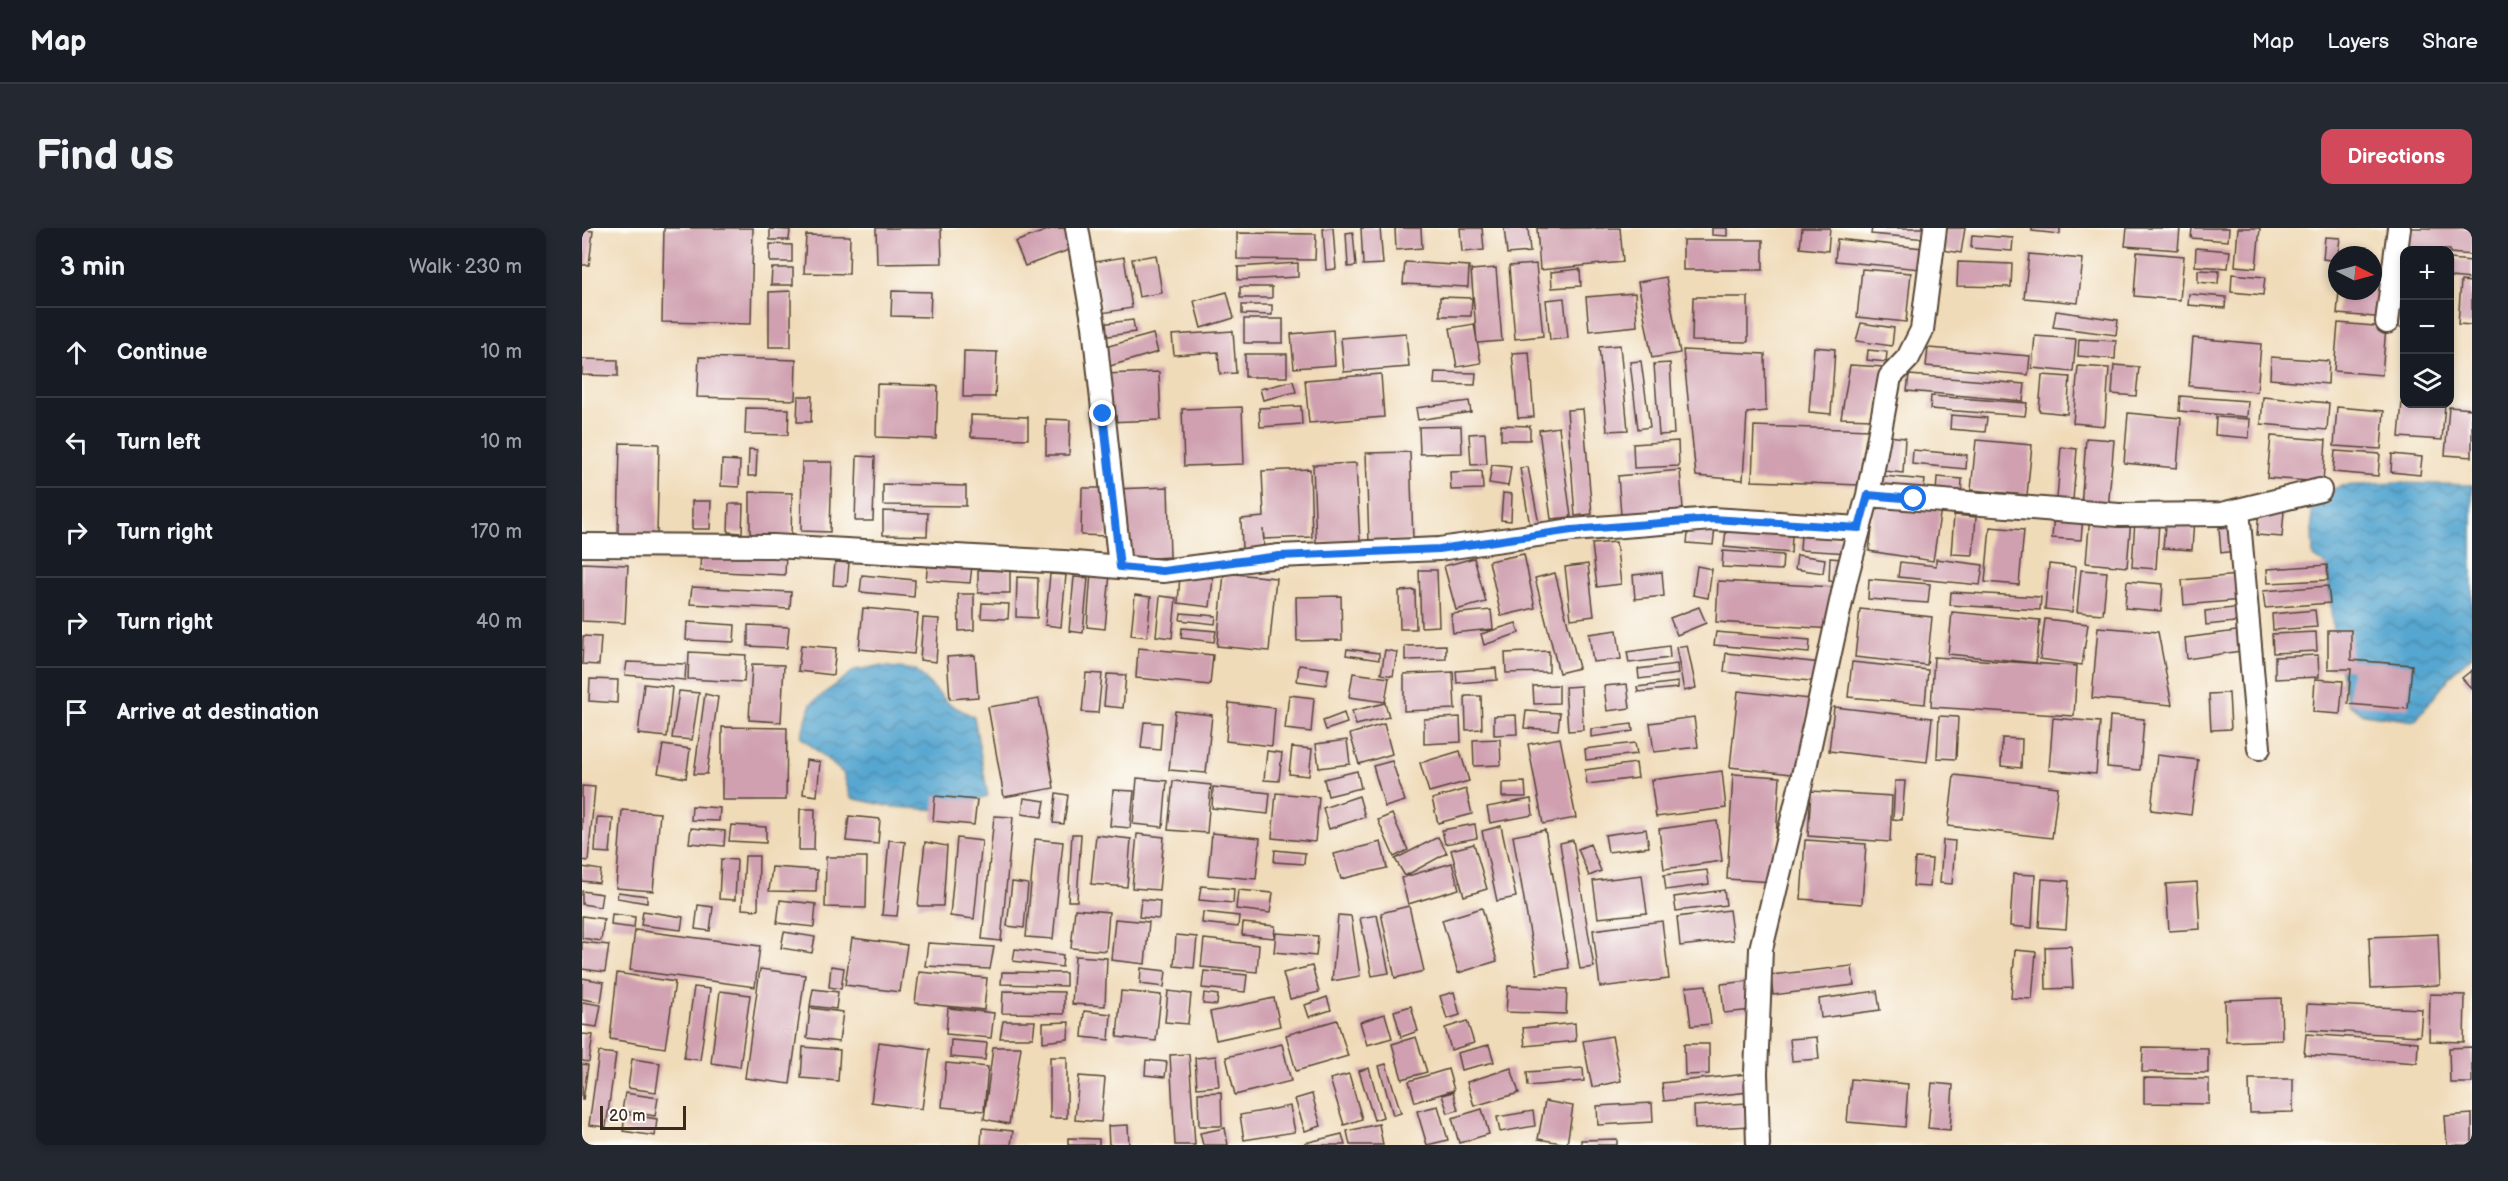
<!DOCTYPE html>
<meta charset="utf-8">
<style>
:root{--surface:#171b24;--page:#242831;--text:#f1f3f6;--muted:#9ea1a6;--line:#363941;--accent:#d1495b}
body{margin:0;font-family:"Balsamiq Sans",sans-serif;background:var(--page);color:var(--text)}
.controls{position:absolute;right:18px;top:18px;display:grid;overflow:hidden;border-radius:12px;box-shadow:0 3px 9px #0003}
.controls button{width:54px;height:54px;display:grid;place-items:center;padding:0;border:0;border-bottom:2px solid var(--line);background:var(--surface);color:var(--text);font:30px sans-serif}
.compass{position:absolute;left:1746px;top:18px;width:54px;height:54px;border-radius:50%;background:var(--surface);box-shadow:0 3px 9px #0003;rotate:96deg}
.scale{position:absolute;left:18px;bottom:15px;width:86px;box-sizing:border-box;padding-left:6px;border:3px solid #3b2a1e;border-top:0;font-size:16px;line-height:21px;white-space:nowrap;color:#3b2a1e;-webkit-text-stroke:4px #fdfcf7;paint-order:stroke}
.stop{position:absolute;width:18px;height:18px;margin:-14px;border:4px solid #1a73e8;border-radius:50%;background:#fff}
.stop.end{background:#1a73e8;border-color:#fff;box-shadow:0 2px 6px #0008}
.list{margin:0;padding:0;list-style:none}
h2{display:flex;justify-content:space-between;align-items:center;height:78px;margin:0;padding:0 24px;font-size:26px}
h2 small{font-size:20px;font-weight:400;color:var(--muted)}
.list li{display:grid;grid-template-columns:39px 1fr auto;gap:18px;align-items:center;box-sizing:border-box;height:90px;padding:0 24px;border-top:2px solid var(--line)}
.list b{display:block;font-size:22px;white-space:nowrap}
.list em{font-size:20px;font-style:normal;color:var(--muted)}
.icon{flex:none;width:33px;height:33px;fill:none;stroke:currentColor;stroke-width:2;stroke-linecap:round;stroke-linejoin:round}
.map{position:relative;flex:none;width:1890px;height:917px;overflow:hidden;border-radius:12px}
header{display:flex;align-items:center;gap:36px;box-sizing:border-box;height:84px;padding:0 30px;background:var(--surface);border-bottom:2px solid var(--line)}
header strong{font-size:28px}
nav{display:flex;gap:33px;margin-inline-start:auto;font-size:21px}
.intro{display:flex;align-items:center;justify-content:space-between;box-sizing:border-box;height:144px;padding:0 36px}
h1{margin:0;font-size:42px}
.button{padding:15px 27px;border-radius:12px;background:var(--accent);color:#fff;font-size:21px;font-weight:700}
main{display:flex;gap:36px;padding:0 36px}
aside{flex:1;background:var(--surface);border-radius:12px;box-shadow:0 3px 9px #0003}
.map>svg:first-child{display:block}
.water{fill:url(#water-waves);stroke:#486877;stroke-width:1.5}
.building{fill:#d0a0b0}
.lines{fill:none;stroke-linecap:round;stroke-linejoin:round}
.street-casing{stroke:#564535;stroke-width:26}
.street{stroke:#fff;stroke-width:22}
.route{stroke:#1a73e8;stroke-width:8}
</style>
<header>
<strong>Map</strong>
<nav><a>Map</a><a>Layers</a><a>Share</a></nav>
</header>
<div class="intro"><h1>Find us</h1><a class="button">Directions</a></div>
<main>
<aside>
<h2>3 min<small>Walk · 230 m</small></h2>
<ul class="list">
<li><svg class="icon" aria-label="ahead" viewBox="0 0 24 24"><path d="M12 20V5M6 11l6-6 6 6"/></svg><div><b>Continue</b></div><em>10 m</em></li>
<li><svg class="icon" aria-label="left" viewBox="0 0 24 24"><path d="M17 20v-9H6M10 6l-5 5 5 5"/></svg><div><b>Turn left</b></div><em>10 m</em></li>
<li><svg class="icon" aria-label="right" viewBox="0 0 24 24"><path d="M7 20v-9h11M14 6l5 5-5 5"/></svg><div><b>Turn right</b></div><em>170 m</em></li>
<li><svg class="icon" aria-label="right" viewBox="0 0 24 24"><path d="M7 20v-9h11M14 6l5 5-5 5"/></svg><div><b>Turn right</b></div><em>40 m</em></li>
<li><svg class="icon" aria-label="arrive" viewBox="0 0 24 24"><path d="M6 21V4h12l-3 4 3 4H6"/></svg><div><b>Arrive at destination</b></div></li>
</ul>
</aside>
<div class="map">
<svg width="1890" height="917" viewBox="0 0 1890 917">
<defs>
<pattern id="water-waves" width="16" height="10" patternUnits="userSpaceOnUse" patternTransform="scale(1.5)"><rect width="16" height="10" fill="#55a6d0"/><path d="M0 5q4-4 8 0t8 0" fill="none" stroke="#4887a8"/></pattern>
</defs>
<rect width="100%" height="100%" fill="#fdfcf7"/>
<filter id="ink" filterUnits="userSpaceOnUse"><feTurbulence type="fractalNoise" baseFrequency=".0167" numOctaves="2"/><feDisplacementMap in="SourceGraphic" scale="12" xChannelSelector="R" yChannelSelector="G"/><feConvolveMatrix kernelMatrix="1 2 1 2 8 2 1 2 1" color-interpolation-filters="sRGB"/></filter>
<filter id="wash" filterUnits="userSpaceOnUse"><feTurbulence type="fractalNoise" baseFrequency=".008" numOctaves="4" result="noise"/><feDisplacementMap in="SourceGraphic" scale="24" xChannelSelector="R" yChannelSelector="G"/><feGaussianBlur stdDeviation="1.35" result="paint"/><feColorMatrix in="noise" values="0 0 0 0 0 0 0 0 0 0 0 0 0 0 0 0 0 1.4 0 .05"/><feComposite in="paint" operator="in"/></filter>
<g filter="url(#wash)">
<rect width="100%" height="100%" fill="#f0dbb9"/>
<!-- water -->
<path class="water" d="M1815 255 1890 257V428L1875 440 1833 493 1781 486 1766 476 1751 404 1745 338 1731 328 1729 273 1758 258Z
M296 438 334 442 367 476 392 489 406 568 360 582 311 579 269 570 261 545 219 509 229 476 273 442Z"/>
<g id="blocks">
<!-- building -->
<path class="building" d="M82 0H171L169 96 80 94Z
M294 0H359L360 35 295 36Z
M471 0H488L495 19 443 38 433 14Z
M751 0 754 41 744 42 741 1Z
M779 0H798L801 36 781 37Z
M813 0H839L840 20 814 22Z
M878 0H900L902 22 880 24Z
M922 0H946L948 24 925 26Z
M955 0H1038L1041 34 958 42Z
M1130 0H1145V8L1130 7Z
M1220 0H1248L1246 23 1218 20Z
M1290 0H1346L1345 11 1289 6Z
M1364 0H1383L1379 25 1360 22Z
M1450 0H1478V6L1450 3Z
M1545 0H1598L1596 22 1543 18Z
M1610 0H1647L1646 13 1609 10Z
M1656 0H1678L1674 40 1653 38Z
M1816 0H1890V27L1868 25V22L1814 21Z
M188 1 208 2 207 12H188Z
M0 2 11 3 7 37H0Z
M771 4 774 38 766 39 764 5Z
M655 5 734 6 733 32 655 31Z
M224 7 268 8 267 46 222 45Z
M1390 7 1431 10 1430 23 1389 20Z
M1743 9 1758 10 1755 33 1741 31Z
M1255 11 1341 20 1339 41 1253 33Z
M1101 12H1181V42H1101Z
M188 16 210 17V34H188Z
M1614 20 1648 23 1646 40 1613 38Z
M1555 24 1602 28 1598 72 1552 68Z
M1447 26 1501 31 1496 75 1442 70Z
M574 27 580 65 557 69 550 31Z
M542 29 550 80 520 85 512 34Z
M1868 31 1890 33V51L1868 49Z
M823 34 887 38 886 59 821 56Z
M1376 34 1430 36 1429 59 1375 58Z
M716 35V49L656 52V39Z
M954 36 961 108 933 111 927 38Z
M190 40H211V57H189Z
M914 40 920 113 895 115 889 42Z
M998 41 999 58 970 60 969 44Z
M1280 41 1329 45 1324 94 1275 89Z
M1616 42 1637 43 1636 56 1616 54Z
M1791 43 1810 45 1806 90 1755 86 1757 63H1791Z
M1821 45H1822V100L1817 99Z
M1650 46 1683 49 1681 67 1649 64Z
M1084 49 1098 125 1070 130 1056 54Z
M1879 53 1890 54V97L1876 96Z
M658 59H690V70H658Z
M209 63V119H187V64Z
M310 63 349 64 348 89 309 88Z
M645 64 652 90 619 100 612 73Z
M1053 65 1055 98 1007 103 1004 69Z
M1607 66 1644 69 1643 80 1606 77Z
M858 69 890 70 889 88H858Z
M1111 69H1166V114L1110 113Z
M982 70 986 110 968 112 964 72Z
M660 77H690V87L660 86Z
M1474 83 1536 92 1534 107 1471 99Z
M662 91H701V115H662Z
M551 92 553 104 520 109 518 96Z
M1279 95 1312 100 1310 118 1274 113Z
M1756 95 1804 99 1800 147 1752 143Z
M892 96 899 135 875 139 868 100Z
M751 102 753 137 712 140 709 106Z
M651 103 654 145 638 146 636 124 592 127 590 107Z
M824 105 827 139 762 144 759 110Z
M571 106 576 124 528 138 523 119Z
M1453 108 1494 111 1491 144 1450 140Z
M1611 110 1679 116 1675 164 1607 158Z
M1497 111 1534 113 1533 131 1496 128Z
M1038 117 1046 202 1025 203 1017 119Z
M1232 119 1253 121 1249 186 1227 184Z
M1346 120 1448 128 1446 147 1344 138Z
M1101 122 1183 126 1184 183 1165 185 1161 252 1114 248Z
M1286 122 1305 124 1304 134 1285 132Z
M382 123 415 124 413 169H381Z
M947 124 952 189 936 190 930 125Z
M663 126H705V149H663Z
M117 129 214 132 213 172 115 169Z
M1689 129 1747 133 1746 156 1688 151Z
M0 131 36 132V148L0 147Z
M1059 133 1068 199 1056 201 1048 134Z
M1088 135 1092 206 1077 207 1072 136Z
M1268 137 1302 139 1291 191 1259 190Z
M1532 137 1557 139 1554 168 1530 166Z
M1496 138 1527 140 1523 198 1491 195Z
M577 144 579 192 523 194 521 146Z
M853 144 894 145 893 157 852 156Z
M799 146 802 189 727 195 723 152Z
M1327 147 1443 156 1441 173 1325 163Z
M1460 147 1488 149 1485 186 1457 183Z
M711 153 714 164 681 172 678 161Z
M295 156 356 158 354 211 294 209Z
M1821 162 1822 176H1863L1860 212 1817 209Z
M216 168H230L229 194H215Z
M1349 168 1445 175 1443 188 1348 181Z
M1598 168 1666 173 1665 189 1597 183Z
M1681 169 1747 175 1745 202 1679 196Z
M887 173 889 184 836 192 834 180Z
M719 178 720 196 678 199 677 180Z
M660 179 662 236 602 238 600 181Z
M1755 179 1802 183 1799 221 1752 218Z
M1867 179 1890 181V229L1863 227Z
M164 180 207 181 206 207 163 206Z
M1001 181 1010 286 993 288 985 182Z
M1546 185 1599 190 1595 240 1542 235Z
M389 187 446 189V211L389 209Z
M1369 187 1405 190 1403 204 1368 201Z
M1634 189 1668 191 1667 210 1633 207Z
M464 191 488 192 487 227H464Z
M919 197 948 198V212H919Z
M879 198 880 225 838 226 837 199Z
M1172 198 1288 202 1278 257 1170 253Z
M977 199 989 289 969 291 957 202Z
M903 205 905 236 889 237 887 206Z
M1306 208 1323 210 1321 245 1303 243Z
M1689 208 1744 212 1741 254 1685 250Z
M1504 210 1532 212 1526 282 1499 279Z
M1394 212 1450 217 1445 267 1389 262Z
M1096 213 1097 238 1052 240 1051 216Z
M38 215 77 216 75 307 36 306Z
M1479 219 1495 221 1491 272 1475 271Z
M167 221 175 222 174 248H166Z
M1331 222 1385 227 1384 241 1330 236Z
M1753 223 1798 226 1796 248 1751 244Z
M828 224 831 312 787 314 784 225Z
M1810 226 1840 229 1838 247 1809 244Z
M275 228 293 229 291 293H273Z
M140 232 158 233 157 259 139 258Z
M220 234H250L248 304 219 303Z
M774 235 778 314 734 315 731 237Z
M910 237 929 239 926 258 907 255Z
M946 239 957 296 948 298 938 240Z
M728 241 730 309 682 311 681 301 682 321 660 322 659 291 682 289 680 243Z
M1098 242 1101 281 1039 287 1036 248Z
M900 243 901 261 869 262 868 244Z
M1301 248 1343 252 1341 267 1299 263Z
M1355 249 1380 251 1379 269 1354 267Z
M301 256 384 258V278L301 277Z
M586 259 588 329 535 332 532 261Z
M500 260H526L525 308 499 307Z
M168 264 210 265 209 308H168Z
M921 265 930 266 929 293 919 292Z
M1294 271 1359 280 1351 333 1287 323Z
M110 273H129L128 301H110Z
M147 276H161L160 305 146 304Z
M1677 280 1702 282 1700 309 1675 307Z
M301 283 346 285 345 308 301 307Z
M1472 286 1501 289 1499 312 1470 310Z
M1372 287 1394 289 1391 327 1369 326Z
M1508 287 1549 291 1545 339 1504 335Z
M1584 288 1612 290 1610 322 1581 320Z
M1553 292 1577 294 1574 341 1550 339Z
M1107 297 1133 299 1131 317 1105 315Z
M1408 299 1442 302 1437 357 1403 354Z
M1650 299 1652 323 1639 325 1637 300Z
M1144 302 1210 308 1209 325 1142 319Z
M1219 307 1269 311 1268 325 1218 322Z
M1034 314 1039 356 1015 359 1010 316Z
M119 322 204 326 203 347 118 343Z
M1141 323 1201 327 1200 342 1140 339Z
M942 326 953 380 919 388 907 333Z
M1215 327 1243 331 1241 345 1213 341Z
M892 330 904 374 874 382 862 338Z
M1248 330 1260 331 1258 354 1247 353Z
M1354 331 1401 337 1398 357 1316 349 1318 334 1354 338Z
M253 334 267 335 265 358 251 357Z
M346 334 390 338 388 355 344 352Z
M0 335 46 337 43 395 0 393Z
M1006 336 1012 388 989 391 983 339Z
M1467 336 1494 339 1490 384 1463 381Z
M1745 337 1746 352 1686 355 1685 341Z
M1115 338 1130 341 1126 370 1111 367Z
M396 342H428V365H396Z
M837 342H855L857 398 839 399Z
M1499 342 1525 344 1521 386 1495 384Z
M509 344 528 345 523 401 505 399Z
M1080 344 1082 368 1053 371 1051 347Z
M642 345 694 350 687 423 635 418Z
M973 345 997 440 977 445 953 350Z
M468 346 484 347 479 399 463 397Z
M1668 346 1672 371 1602 377 1600 352Z
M280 347 333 352 332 369 278 364Z
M598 347 631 350 628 379 596 375Z
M435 349 456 350 455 390 434 389Z
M492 349 506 350 501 405 487 403Z
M1287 351 1348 356 1346 375 1286 371Z
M1136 353 1254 359 1252 401 1134 394Z
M1545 353 1581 356 1579 383 1543 380Z
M1746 358 1748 375 1683 380 1681 363Z
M110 359 209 364 208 381 108 376Z
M833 362 834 401H818L817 363Z
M1369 364 1459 369 1458 382 1368 377Z
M376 366H392V402L377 403Z
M553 367 569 369 565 409 549 407Z
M578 368 594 370 590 410 574 408Z
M759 368 760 412 715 413 714 369Z
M400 375 427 376 426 391 399 390Z
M1671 378 1672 392 1624 397 1623 383Z
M1117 379 1124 395 1095 407 1088 390Z
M281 380 336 385 332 426 277 421Z
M1278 381 1350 389 1345 437 1273 429Z
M909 382 911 401 871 405 869 386Z
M1733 382 1735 399 1691 402 1690 386Z
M1370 384 1458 392 1454 435 1366 426Z
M599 385 634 388 633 396 598 392Z
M341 390 357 391 354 434 338 432Z
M1463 391 1506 396 1500 437 1458 431Z
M105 394 153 397 152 414 104 412Z
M934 395 937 405 902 417 899 406Z
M166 397 207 399 205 420 166 418Z
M1516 399 1576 404 1590 477 1510 470Z
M600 400 634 403 632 414 599 410Z
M1676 400 1679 420 1605 431 1603 410Z
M1035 402 1039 431 1011 434 1007 406Z
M1746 402H1769V432L1830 437 1826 481 1766 476 1769 441H1746Z
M1134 404 1228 412 1227 425 1132 417Z
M1734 404 1735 423 1691 425 1690 406Z
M1 408 19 409 17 437 0 436Z
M219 417 254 420 251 447 216 443Z
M864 417V431L823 432V418Z
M1105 417 1114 460 1102 463 1094 419Z
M1087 418 1088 430 1047 435 1045 424Z
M556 420 631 427 628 457 554 450Z
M765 421 797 425V432L764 427Z
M803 422 815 424 811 448 799 446Z
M967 423V444L924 445 923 425Z
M107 424 164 427 162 454 106 451Z
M1144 425 1240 435 1238 454 1142 444Z
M393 427 396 469 368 471 365 429Z
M1736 427 1737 449 1693 451V429Z
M1352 429 1495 438 1492 488 1349 479Z
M45 434 104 436 103 452 43 447Z
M1270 434 1346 442 1343 476 1266 469Z
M170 436 202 437 199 494 167 492Z
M1095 436 1096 446 1057 451 1056 441Z
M717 437 747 441 744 457 715 453Z
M914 440 915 452 875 455 874 443Z
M1890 442V461L1880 450Z
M871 444 873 481 822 483V446Z
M504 445 520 446 516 485 500 484Z
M771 445 807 450 803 474 767 469Z
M525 446 544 447 541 480 522 478Z
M8 451 36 452 35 475 7 473Z
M1733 451 1761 453 1758 486 1731 484Z
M1096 454V460L1056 464 1055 459Z
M62 456 90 459 85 509 56 506Z
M1045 456 1048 480 1025 483 1022 458Z
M977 457V475L952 476 951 458Z
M999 458 1001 502 986 503 983 459Z
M97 463 117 465 110 512 90 510Z
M1156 463 1227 471 1218 547 1148 539Z
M1647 465 1649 501 1629 502 1627 466Z
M123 466 136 469 125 546H112Z
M707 467 732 470 729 504 703 501Z
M883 468H899L900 501 884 502Z
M457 471 472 560 422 569 406 479Z
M647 475 693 480 690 518 644 513Z
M803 475 807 489 774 497 770 483Z
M1252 479 1350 490 1345 534 1247 523Z
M593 483 630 487 624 545 587 542Z
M944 483 978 485 976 502 942 500Z
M762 485 765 495 744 502 741 493Z
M934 487 935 506 912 507V488Z
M1357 488 1376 489 1374 531 1355 530Z
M1528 488 1562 491 1558 542 1525 539Z
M878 489 879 514 842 516V491Z
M1112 489 1116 519 1072 524 1068 495Z
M1471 490 1518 494 1514 546 1467 542Z
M562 494 580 495 578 522 559 520Z
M802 496 810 526 777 536 768 506Z
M1050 496 1051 503 1009 509V501Z
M140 499 205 500 204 572H140Z
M978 510 994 590 961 596 946 516Z
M1420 510 1440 511 1439 540 1419 538Z
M918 511 919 537 892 538 891 512Z
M765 512 768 536 737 540 734 516Z
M1053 515 1055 526 1004 532 1003 521Z
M81 517 108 521 104 550 76 545Z
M710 519 730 521 727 548 707 546Z
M685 523 700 525 697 553 682 552Z
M878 523 887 553 847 564 838 535Z
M1575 527 1616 532 1609 587 1569 582Z
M224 532 238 534 235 568 221 566Z
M810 533 823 573 803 579 791 538Z
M1054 535 1056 550 1005 556 1003 542Z
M775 543 779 560 746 568 742 551Z
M1140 543 1144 580 1074 589 1069 552Z
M1151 546 1198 549 1191 654 1145 651Z
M1372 547 1476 559 1470 610 1366 598Z
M555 550 585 553 581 599 551 596Z
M591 553 629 557 625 605 586 602Z
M1313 553H1323L1320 592 1311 591Z
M943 554 944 569H920V555Z
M0 558 13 559 6 633 0 632Z
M631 559 688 565 686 586 630 580Z
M884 561 890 586 856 595 850 571Z
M531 562 552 563 548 600 528 598Z
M1229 563 1310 568 1308 614 1226 608Z
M474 565 486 567 482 596 471 595Z
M694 565 737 569 733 614 690 610Z
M353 568 395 572 392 597 351 593Z
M777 568 783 589 747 601 741 580Z
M442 570 463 573 460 589 440 586Z
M949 571 951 587 908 595 905 579Z
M110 578 138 580 137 593 109 592Z
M218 581H233L232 622H217Z
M40 582 78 585 71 663 34 660Z
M810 586 826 622 812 629 796 592Z
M267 588 298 591 296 616 264 613Z
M412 588 431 589 419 713 400 711Z
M15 589 31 590 28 625 13 624Z
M1135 593 1140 633 1082 641 1077 601Z
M893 596 895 610 863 616 860 602Z
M149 597 184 599V615L147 613Z
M919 598 934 669 915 673 900 603Z
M109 600 143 603 142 618 107 615Z
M1064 601 1067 619 1026 624 1023 607Z
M963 602 987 740 955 746 931 608Z
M630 605 678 610 674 651 626 647Z
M490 606H499L495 673H486Z
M555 606 582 609 577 662 550 660Z
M514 607 549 611 545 659 509 656Z
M856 609 865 625 823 648 813 631Z
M375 610 400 613 392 691 368 688Z
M453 611 481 614 471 711 444 709Z
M307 612 323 614 315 688 300 687Z
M991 612 1012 739 998 741 978 615Z
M1223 612 1284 616 1280 676 1219 671Z
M1361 612 1373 613 1370 656 1358 655Z
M343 614 365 618 361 678H336Z
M799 614 805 640 759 651 752 626Z
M892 616 905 661 882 668 869 622Z
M1008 616 1019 643 1007 648 996 621Z
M693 622 723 625 722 636 692 634Z
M163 628H177L176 682 160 681Z
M244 629H285L284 680 243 679Z
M1333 630 1350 631 1348 659 1331 658Z
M139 631 155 632 153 672 137 671Z
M870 635 877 661 826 676 819 650Z
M0 639 19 642 17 655 0 653Z
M190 639 235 642 234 664 187 663Z
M1125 642 1127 656 1084 662 1082 647Z
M1431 646 1453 647 1450 700 1428 698Z
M1060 647 1065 685 1016 690 1011 653Z
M1460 651 1487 653 1484 701 1457 699Z
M430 654 446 656 442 700 425 698Z
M1615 654 1618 701 1587 703 1584 656Z
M619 658 652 661 651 675 617 672Z
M656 662 691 665 688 685 654 681Z
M1142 662 1144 677 1094 683 1092 669Z
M0 663 20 666 18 679 0 676Z
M36 664 65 668V675L35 670Z
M559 671 578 673 577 691 557 689Z
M198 672 234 676 232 699 195 695Z
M116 677 131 679 128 703 113 701Z
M827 678 842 743 813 750 799 685Z
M900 680 915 733 876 745 860 692Z
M493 681 527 684 524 723 489 720Z
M1147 682 1151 712 1098 718 1095 689Z
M61 683 101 689 99 702 59 697Z
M621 684 657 688 656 699 620 695Z
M30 686 53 689 52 700 29 697Z
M756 687 769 688 778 748 750 753Z
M795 687 807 745 790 748 778 690Z
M0 688 22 691 19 713 0 710Z
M533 691 567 694 563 736 529 732Z
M1080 693 1087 751 1018 759 1011 702Z
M661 695 693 698 692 710 660 707Z
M53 702 178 718 173 759 48 742Z
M202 704 233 709 230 725 199 720Z
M694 705 736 708 734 728 692 724Z
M1856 706 1858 757 1789 760 1787 709Z
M594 707 615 709 612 740 592 738Z
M270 710 325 717 318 764 263 757Z
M622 711 677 717 675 744 619 739Z
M0 714 27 717 23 744 0 741Z
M346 715 412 719 408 741 343 738Z
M1489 718 1491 760 1464 761 1463 719Z
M433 721 481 727 480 739 431 733Z
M1433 722 1454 724 1450 771 1429 770Z
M493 728 525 730 523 778 490 776Z
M249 738 262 740 259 761 247 759Z
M730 738 737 764 708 771 701 745Z
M1270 738 1272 757 1191 767 1189 747Z
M559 740 584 743 582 759 558 756Z
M178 741 223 747 208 856 163 850Z
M622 743 665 747 663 764 620 760Z
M337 744 405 750 402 782 333 775Z
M420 744 484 745V758L419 756Z
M35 745 93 754 83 820 28 811Z
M0 750 22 754 19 774 0 771Z
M1168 753 1171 782 1142 785 1139 756Z
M1124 757 1129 796 1109 798 1104 759Z
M926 758 985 761 984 786 924 784Z
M112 759 128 761 118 832 102 830Z
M231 761 256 764 254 781 228 778Z
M138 763 168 767 158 839 129 835Z
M421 763 482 764V786L420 785Z
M539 763 579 767 574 813 535 809Z
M586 763 609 766 606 796 583 794Z
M1295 763 1298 782 1239 790 1237 771Z
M872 764 878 787 865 791 858 768Z
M622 765 636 767 635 777 621 776Z
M1848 766 1883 767 1882 814 1847 813Z
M745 769 749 782 727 789 723 777Z
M692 770 698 798 634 812 628 784Z
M1699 770 1700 812 1644 814 1643 772Z
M0 774 19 777 15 799 0 797Z
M1725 776 1840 781 1838 808 1724 802Z
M829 778 836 803 819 809 812 783Z
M228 780 261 784 257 814 225 810Z
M366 780 412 785 409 810 364 806Z
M502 783 529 786 527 812 500 809Z
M803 786 810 810 785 817 778 794Z
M755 792 766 828 714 843 704 807Z
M421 793H453L451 810H418Z
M885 793 892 815 869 822 863 800Z
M487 794 486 811 461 814V795Z
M993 795 994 813 943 818 941 800Z
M0 806 11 807 7 834 0 833Z
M1724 806 1836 814 1835 835 1722 827Z
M1030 808 1039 853 1010 859 1001 813Z
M834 809 845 844 820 851 810 816Z
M1235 809 1237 831 1210 833 1208 811Z
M369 812 405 815 403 832 368 829Z
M297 814 348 821 340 881 289 874Z
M700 816 709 853 653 867 644 829Z
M1102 816H1127V846L1103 847Z
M907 817 912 834 879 842 875 825Z
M221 819 258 822 256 853 219 850Z
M411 819H439L427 896 402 891Z
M1561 819 1626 820V845L1560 844Z
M1890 819V855H1868L1867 820Z
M17 824 34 826 24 899 7 897Z
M607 826 613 917H593L588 827Z
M634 828 637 858 615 860 613 830Z
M468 829H485V890H468Z
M50 831 78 835 74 864 46 860Z
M564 832 585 834 583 849 563 847Z
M364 835 406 839 402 883 360 879Z
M0 836 6 837 1 872H0Z
M804 836 819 885 811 887 797 838Z
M787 840 801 889 792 892 777 843Z
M929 840 937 865 892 878 885 854Z
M1001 840 1002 853 946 858 945 844Z
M866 841 872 862 833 874 827 853Z
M767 846 780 891 762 897 748 851Z
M1165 846 1167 864 1082 873 1080 855Z
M497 848 523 850 519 894 493 892Z
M1562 850 1627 851V876L1562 875Z
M1269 851 1326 856 1323 899 1265 894Z
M1667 851H1711V884L1668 885Z
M1350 855 1371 857 1368 902 1346 900Z
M639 864 640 898H617L616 865Z
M871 864 876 882 866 885 860 867Z
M43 865 76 870 73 888 40 883Z
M730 866 739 898 723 903 713 871Z
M963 873 991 878 985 916 956 911Z
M1070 875 1071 894 1016 897 1015 878Z
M1167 875 1168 898 1113 901 1112 878Z
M708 878 713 904 662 912 658 887Z
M856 878 866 912 845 917 835 883Z
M900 881 907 906 877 915 870 890Z
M951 883 953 898 918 904 915 889Z
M43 886 75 891 73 908 41 903Z
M1890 886V917H1865L1863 888Z
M797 896 801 917H768L765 903Z
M546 897 547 917H527L526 898Z
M400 900 431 903 429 917H399Z
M643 900 646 917H621L618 905Z
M760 906 763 917H724L723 915Z
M486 910 517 911V917H486Z
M1035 911V917H999V912Z"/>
</g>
</g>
<g filter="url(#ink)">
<use href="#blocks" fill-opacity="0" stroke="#564535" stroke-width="1.5"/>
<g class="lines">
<defs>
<path id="street" d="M495 0 512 98 538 339
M1805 94 1817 0
M1286 267 1537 287 1640 286 1738 262
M1656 282 1677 520
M0 317 191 318 482 334 581 343 697 328 857 321 990 302 1130 291 1277 300
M1176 917 1174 845 1179 721 1224 535 1264 351 1286 267 1308 149 1326 130 1340 102 1353 0"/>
</defs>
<!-- street casing -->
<use href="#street" class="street-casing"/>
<!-- street -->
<use href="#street" class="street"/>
</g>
</g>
<g class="lines" filter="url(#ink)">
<!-- route -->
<path class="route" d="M521 186 538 339 581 343 697 328 857 321 990 302 1130 291 1277 300 1286 267 1332 271"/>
</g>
</svg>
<div class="controls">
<button>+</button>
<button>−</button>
<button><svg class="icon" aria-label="layers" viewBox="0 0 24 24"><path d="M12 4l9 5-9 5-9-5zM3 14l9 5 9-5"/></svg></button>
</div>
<svg class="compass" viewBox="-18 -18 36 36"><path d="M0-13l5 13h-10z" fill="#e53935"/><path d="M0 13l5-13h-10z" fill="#9ea1a6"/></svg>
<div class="scale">20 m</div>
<div class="stop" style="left:1332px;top:271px"></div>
<div class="stop end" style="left:521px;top:186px"></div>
</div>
</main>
